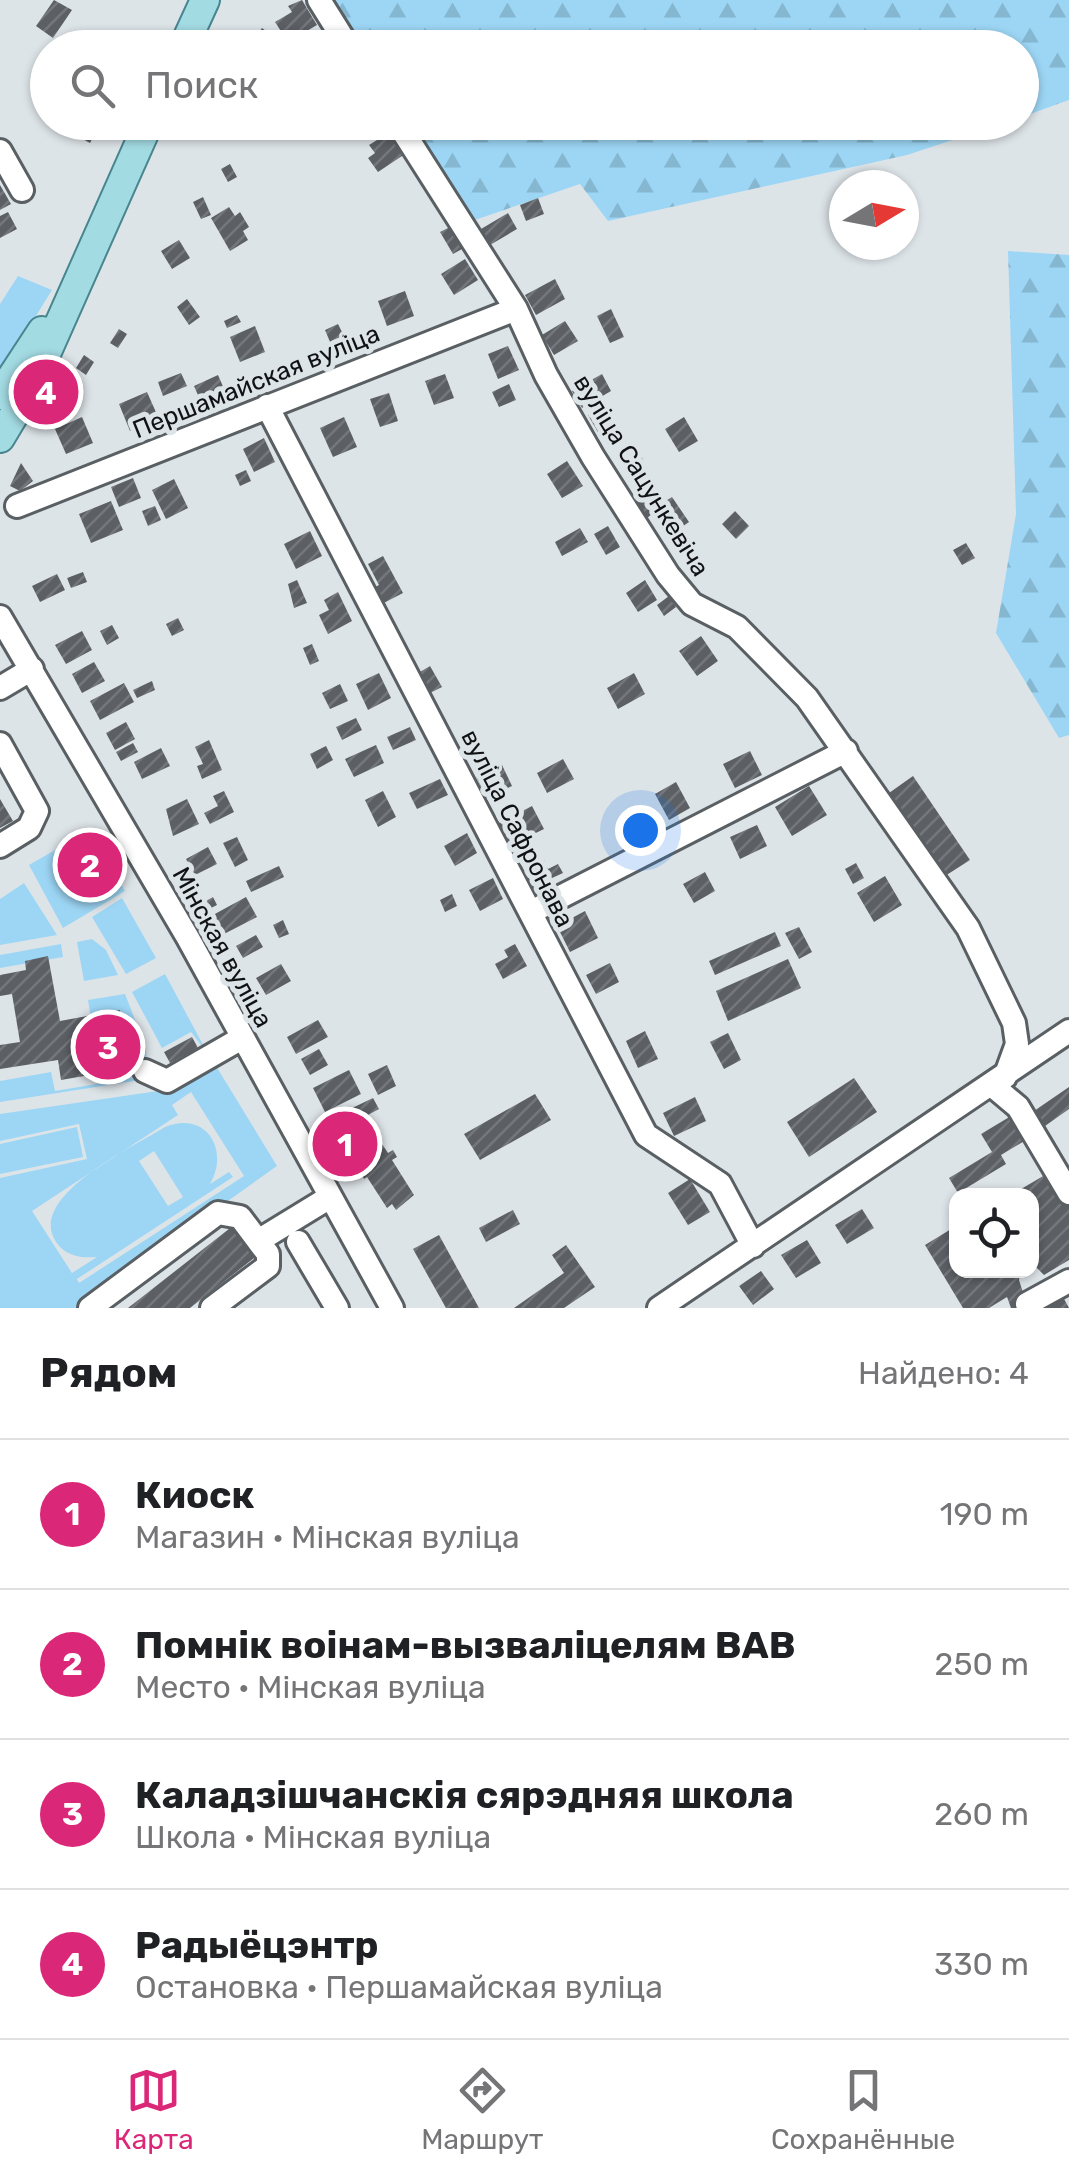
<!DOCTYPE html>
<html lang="ru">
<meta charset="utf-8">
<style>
:root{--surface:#fff;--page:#f6f6f6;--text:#202124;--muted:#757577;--line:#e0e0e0;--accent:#db2777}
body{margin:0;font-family:Rubik,sans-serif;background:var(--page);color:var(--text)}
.controls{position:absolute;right:30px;bottom:30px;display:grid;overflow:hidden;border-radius:20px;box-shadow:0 2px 8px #0004}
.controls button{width:90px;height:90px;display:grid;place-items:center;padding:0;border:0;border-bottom:2px solid var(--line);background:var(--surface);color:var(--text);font:50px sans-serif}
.compass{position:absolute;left:829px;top:170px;width:90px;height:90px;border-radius:50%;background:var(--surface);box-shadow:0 2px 8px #0004;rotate:80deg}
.you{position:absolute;left:640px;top:830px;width:35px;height:35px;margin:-25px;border:8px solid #fff;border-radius:50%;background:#1a73e8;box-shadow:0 0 0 15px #1a73e833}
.badge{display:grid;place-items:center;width:65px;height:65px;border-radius:50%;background:var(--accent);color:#fff;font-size:32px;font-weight:700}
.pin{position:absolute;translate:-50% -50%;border:5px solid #fff;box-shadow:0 2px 10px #0006}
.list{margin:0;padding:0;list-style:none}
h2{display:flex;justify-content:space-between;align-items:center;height:130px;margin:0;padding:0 40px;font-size:42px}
h2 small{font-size:32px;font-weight:400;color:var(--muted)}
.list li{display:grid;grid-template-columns:65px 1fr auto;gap:30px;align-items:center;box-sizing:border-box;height:150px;padding:0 40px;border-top:2px solid var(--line)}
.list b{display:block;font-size:38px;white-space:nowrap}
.list p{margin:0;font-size:32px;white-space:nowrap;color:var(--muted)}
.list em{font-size:32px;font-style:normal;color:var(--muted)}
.icon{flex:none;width:55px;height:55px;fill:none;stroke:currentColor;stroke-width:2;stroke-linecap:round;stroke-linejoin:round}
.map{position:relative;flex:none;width:1069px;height:1308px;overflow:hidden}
.search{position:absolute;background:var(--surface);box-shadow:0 2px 8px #0004;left:30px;right:30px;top:30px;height:110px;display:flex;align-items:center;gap:25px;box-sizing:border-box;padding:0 35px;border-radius:55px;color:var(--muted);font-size:38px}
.sheet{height:730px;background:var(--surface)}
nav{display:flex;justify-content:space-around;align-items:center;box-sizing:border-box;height:140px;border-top:2px solid var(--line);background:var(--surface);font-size:28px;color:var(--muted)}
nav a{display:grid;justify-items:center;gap:5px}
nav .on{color:var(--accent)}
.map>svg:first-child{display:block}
.green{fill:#9dd6f5;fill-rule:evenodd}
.forest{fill:url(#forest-firs)}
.building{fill:url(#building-hatch)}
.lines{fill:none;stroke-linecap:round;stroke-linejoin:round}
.minor-casing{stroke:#595f62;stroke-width:28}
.major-casing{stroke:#48858e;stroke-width:32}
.minor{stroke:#fff;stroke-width:22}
.major{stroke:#a3dbe3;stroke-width:28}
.labels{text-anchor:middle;stroke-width:10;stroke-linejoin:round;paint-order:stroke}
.street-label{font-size:25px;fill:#101213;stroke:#dde4e8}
</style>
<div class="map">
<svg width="1069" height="1308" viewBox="0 0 1069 1308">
<defs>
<pattern id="forest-firs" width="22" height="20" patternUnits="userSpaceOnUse" patternTransform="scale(2.5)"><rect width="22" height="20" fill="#9dd6f5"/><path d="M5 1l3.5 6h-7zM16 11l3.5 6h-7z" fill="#86b7d1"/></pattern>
<pattern id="building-hatch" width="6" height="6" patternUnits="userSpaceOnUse" patternTransform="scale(2.5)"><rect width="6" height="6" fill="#5c6065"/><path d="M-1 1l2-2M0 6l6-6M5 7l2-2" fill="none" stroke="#73767a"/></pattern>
</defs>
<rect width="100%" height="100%" fill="#dde4e8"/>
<!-- green -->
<path class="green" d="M18 276 52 290 0 374V304Z
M90 830 104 853 75 869 60 859C50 871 54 882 65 893L79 895V877L107 860 125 891 63 928 29 865Z
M24 883 57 935 0 945V899Z
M122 898 156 958 126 974 92 917Z
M92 939 106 950 118 975 84 981 77 942Z
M61 944 63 957 0 968V955Z
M165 974 208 1054 191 1032 162 1048 132 992Z
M125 994 146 1048 147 1079 0 1102V1081L51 1072 55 1091 132 1078 122 1014 91 1019 88 1000Z
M213 1061 277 1166 77 1308H0V1178L87 1159 79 1124 0 1141V1114L165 1090ZM191 1092 244 1176 79 1283 77 1279 233 1177 229 1172 210 1184C230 1150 206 1110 165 1127 133 1147 26 1197 56 1242 66 1257 82 1258 97 1257L72 1273 32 1211 178 1115 172 1105ZM154 1151 183 1197 168 1206 139 1161Z
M77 1127 83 1157 0 1174V1144Z"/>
<!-- forest -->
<path class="forest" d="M330 0H1069V100L1022 117V48L359 47Z
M403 123H1004L907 155 608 221 580 184 463 224Z
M1008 251 1069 255V735L1059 738 996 633 1016 514Z"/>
<!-- building -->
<path class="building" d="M54 0 72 10 53 38 36 26Z
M302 0 317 25 288 42 275 22 292 12 288 6Z
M262 28 275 38 271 44 276 48H248Z
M71 122H101L90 143 67 131Z
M390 132 405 154 378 172 368 158 375 153 369 145Z
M230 164 237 177 228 182 221 169Z
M0 185 11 204 0 210Z
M203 197 211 215 201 219 193 202Z
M538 198 544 214 526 221 520 205Z
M229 207 235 216 240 212 249 227 243 231 248 240 230 251 211 218Z
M8 212 17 229 0 238V216Z
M508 213 517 229 490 245 481 229Z
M450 227 462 249 453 254 440 232Z
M179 240 190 258 172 269 161 251Z
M465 259 478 280 454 295 441 274Z
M555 279 565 299 536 315 525 295Z
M405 291 414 316 387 326 378 301Z
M187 299 200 317 189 325 177 307Z
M611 309 624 337 610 343 597 316Z
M237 315 241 322 227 328 224 321Z
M565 321 578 341 554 355 542 335Z
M338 324 347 342 333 349 325 330Z
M255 326 265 352 240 362 230 337Z
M119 329 127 334 118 348 110 343Z
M508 346 519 370 498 379 488 354Z
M84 355 94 362 86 375 76 368Z
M181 373 187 386 163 396 158 382Z
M445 374 454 398 434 405 425 381Z
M602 374 611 391 582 408 572 391Z
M218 375 225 391 201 402 194 386Z
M509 384 516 400 499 407 492 392Z
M147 392 159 419 130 431 119 404Z
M389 393 398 421 380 427 370 399Z
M598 409 612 432 602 439 588 415Z
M82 417 93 443 66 454 55 429Z
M344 417 357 447 333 457 320 428Z
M684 417 698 441 679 452 665 429Z
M264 438 275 462 254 472 243 449Z
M637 446 649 474 635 483 620 457Z
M567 461 583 486 562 498 547 474Z
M21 463 33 481 20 491 10 486Z
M246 470 251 481 240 486 235 475Z
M133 478 141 498 119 507 111 487Z
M174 479 188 508 166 519 152 490Z
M644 494 656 511 647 518 635 501Z
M672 497 689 522 673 533 656 507Z
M111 501 123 530 91 543 79 514Z
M155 506 161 520 148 526 142 511Z
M735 511 749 526 736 539 722 524Z
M608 526 620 547 606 555 594 534Z
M580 528 588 542 562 556 555 542Z
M310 531 322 556 296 569 284 544Z
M966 543 975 558 962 565 953 550Z
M383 556 403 593 378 606 369 590 379 585 368 564Z
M83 572 87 582 71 588 67 578Z
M57 574 65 590 40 602 32 586Z
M297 580 307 603 294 608 288 584Z
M645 580 657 600 638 612 626 593Z
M338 592 352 621 328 634 319 615 329 610 324 600Z
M669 596 676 607 664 616 657 605Z
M178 618 184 630 172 636 166 624Z
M112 625 119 638 107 645 100 631Z
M82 631 92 650 66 664 55 645Z
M701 636 718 661 697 676 679 651Z
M312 644 319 661 310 665 303 648Z
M94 662 105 681 82 693 72 674Z
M430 666 442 687 426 695 415 675Z
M379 673 391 698 368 710 356 684Z
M634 673 645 694 618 709 607 688Z
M152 681 155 690 137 698 133 690Z
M124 683 134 702 100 720 90 701Z
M340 684 348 701 330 709 322 693Z
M356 718 362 730 342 740 336 727Z
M126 722 135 739 115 750 106 733Z
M410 727 416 740 393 750 387 737Z
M209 740 222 770 202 779 197 766 203 764 195 747Z
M133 743 138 752 121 761 116 752Z
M376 745 384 763 354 777 345 759Z
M326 746 333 760 317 769 310 754Z
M161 748 170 766 142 779 134 762Z
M750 751 762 775 735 788 723 764Z
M563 759 574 779 547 793 537 773Z
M502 765 512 786 486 798 476 776Z
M913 776 970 860 945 876 889 793Z
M440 779 448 795 417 809 409 793Z
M676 782 690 808 669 820 655 794Z
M809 786 827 815 792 836 775 807Z
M224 791 234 812 210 824 204 813 218 806 213 796Z
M383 791 396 817 378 827 365 800Z
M0 799 13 821 0 828Z
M187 799 199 824 173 836 166 809Z
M532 806 544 829 507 847 495 825Z
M757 825 767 846 740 859 730 837Z
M467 833 477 853 455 866 444 846Z
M237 837 248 860 235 867 223 843Z
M208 847 217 864 195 875 186 859Z
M544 860 548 869 558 864 563 873 552 878 557 888 537 898 524 871Z
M856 863 864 878 853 884 845 869Z
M279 866 284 877 251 892 246 881Z
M705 872 715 891 694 903 683 884Z
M885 876 902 905 874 922 857 893Z
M493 878 503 899 480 911 469 890Z
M452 894 457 906 445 912 440 900Z
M213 897 217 905 205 911 201 904Z
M246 897 257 917 224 934 213 915Z
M585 911 598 938 570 952 557 926Z
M283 920 289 934 279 938 273 925Z
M799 927 812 952 799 959 785 933Z
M775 932 781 946 715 975 709 961Z
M256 935 263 947 243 958 236 946Z
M515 944 527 966 503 979 495 964 508 957 504 950Z
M48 956 60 1021 120 1010 124 1069 61 1080 58 1060 0 1069V1045L20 1042 12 994 0 996V975L26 970 25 961Z
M788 959 801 988 728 1021 716 991Z
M610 963 619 982 596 994 586 975Z
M281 964 291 981 266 995 256 978Z
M318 1020 328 1037 296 1054 287 1037Z
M645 1031 658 1059 638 1068 626 1041Z
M728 1033 741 1060 724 1069 710 1042Z
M192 1037 198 1048 170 1063 164 1052Z
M319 1049 328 1065 310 1075 301 1059Z
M387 1065 396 1086 378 1095 368 1074Z
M349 1070 361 1094 325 1112 313 1088Z
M854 1078 877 1112 809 1157 787 1122Z
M1069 1087V1109L1045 1126 1034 1111Z
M535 1094 551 1120 480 1160 464 1134Z
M695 1097 706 1121 674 1136 663 1113Z
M373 1098 379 1109 355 1122 348 1110Z
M1011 1116 1026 1140 1001 1155 1006 1164 958 1193 949 1178 992 1152 981 1134Z
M380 1141 388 1153 393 1150 397 1157 392 1160 414 1195 396 1210 392 1204 387 1208 367 1177 364 1179 354 1157Z
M1050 1172 1069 1205V1260L1044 1275 1032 1263V1196H1009Z
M690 1179 710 1212 688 1225 668 1193Z
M862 1209 874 1228 847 1244 835 1225Z
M513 1210 520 1224 486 1242 479 1228Z
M234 1225 258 1255 190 1308H128Z
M956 1226V1270H1021L1019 1280 1028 1308H1011L1007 1297 989 1308H963L925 1245Z
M439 1235 479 1308H446L413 1249Z
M807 1240 821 1263 796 1278 781 1255Z
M566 1245 595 1287 564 1308H514L564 1273 552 1255Z
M761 1271 774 1289 753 1305 739 1286Z
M1063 1297 1069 1308H1045Z"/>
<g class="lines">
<defs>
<path id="minor" d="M319 0 349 48
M397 122 516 309 546 375 593 457 668 575 692 604 737 627 807 698 968 928 1014 1023 1017 1044 1005 1077
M0 151 22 190
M267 406 646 1135 720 1184 753 1246
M17 506 516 309
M0 617 188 938 392 1308
M0 688 32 669
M0 744 37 811 29 828 0 846
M531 912 846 751
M145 1071 167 1081 242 1038
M993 1086 1018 1107 1069 1193
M298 1242 337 1308
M1027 1304 1069 1281
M90 1308 218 1213 240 1217 258 1241
M212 1308 268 1266V1254L258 1241 330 1197
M659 1308 1069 1031"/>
<path id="major" d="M183 48 205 0
M0 395 42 331
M0 438 33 383 149 122"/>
</defs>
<!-- minor casing -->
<use href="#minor" class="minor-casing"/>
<!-- major casing -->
<use href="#major" class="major-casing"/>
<!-- minor -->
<use href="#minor" class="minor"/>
<!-- major -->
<use href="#major" class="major"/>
</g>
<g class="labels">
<!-- street labels -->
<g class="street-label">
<text transform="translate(256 381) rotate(-22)" y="9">Першамайская вуліца</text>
<text transform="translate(642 475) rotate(58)" y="9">вуліца Сацункевіча</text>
<text transform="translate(518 828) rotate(63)" y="9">вуліца Сафронава</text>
<text transform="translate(223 947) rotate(61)" y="9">Мінская вуліца</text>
</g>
</g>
</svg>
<div class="controls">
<button><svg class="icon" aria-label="locate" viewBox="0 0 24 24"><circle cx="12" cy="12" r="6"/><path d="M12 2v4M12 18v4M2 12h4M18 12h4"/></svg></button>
</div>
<svg class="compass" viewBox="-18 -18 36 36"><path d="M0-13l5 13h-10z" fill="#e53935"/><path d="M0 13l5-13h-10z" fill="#757577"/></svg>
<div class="you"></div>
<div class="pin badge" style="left:345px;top:1144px">1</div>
<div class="pin badge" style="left:90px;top:865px">2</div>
<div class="pin badge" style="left:108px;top:1047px">3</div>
<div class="pin badge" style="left:46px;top:392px">4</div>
<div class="search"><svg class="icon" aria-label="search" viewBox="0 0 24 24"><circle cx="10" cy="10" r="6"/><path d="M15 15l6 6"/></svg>Поиск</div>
</div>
<section class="sheet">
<h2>Рядом<small>Найдено: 4</small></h2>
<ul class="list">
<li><span class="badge">1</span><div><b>Киоск</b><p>Магазин · Мінская вуліца</p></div><em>190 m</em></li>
<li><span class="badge">2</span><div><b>Помнік воінам-вызваліцелям ВАВ</b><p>Место · Мінская вуліца</p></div><em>250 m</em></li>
<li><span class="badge">3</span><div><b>Каладзішчанскія сярэдняя школа</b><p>Школа · Мінская вуліца</p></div><em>260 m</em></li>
<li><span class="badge">4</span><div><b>Радыёцэнтр</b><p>Остановка · Першамайская вуліца</p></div><em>330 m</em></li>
</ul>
</section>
<nav>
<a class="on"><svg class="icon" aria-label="map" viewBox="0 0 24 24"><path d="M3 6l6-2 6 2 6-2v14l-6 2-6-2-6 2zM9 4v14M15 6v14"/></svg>Карта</a>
<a><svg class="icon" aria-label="directions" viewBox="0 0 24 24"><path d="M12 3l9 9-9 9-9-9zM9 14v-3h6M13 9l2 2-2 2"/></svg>Маршрут</a>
<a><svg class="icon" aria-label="saved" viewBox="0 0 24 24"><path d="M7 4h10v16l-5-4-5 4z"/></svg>Сохранённые</a>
</nav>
